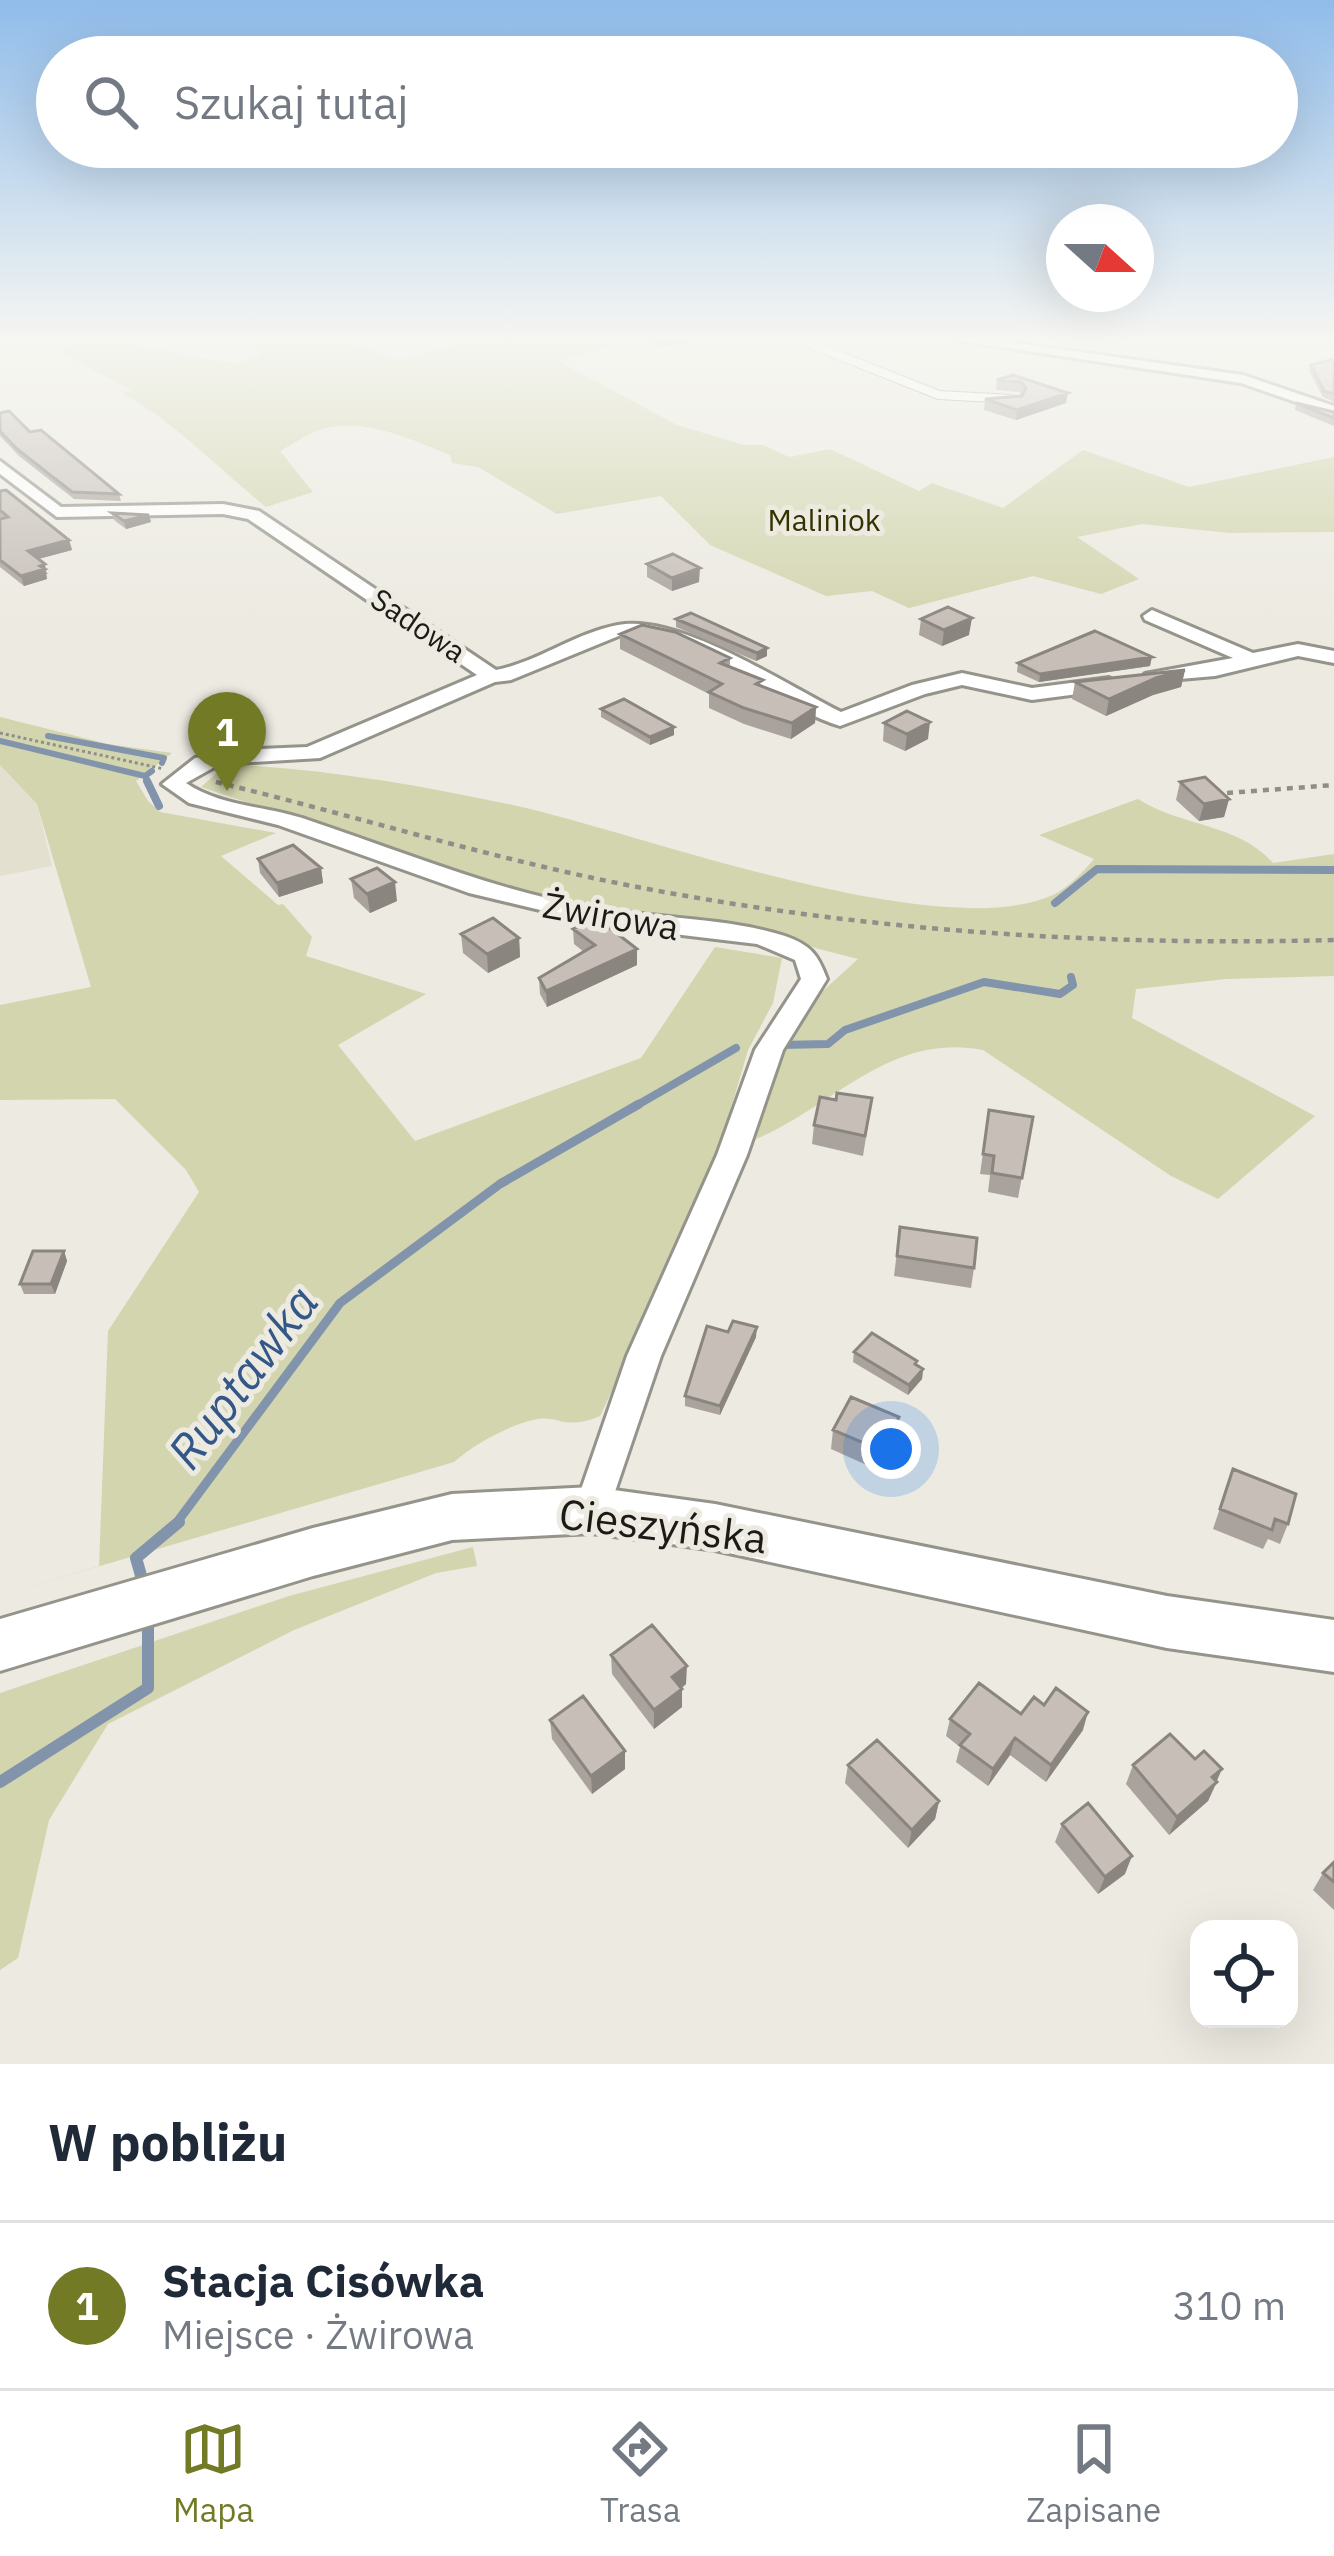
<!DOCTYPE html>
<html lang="pl">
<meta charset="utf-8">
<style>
:root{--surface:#fff;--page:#f2f2f3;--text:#1f2937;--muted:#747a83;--line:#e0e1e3;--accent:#727a25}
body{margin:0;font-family:"IBM Plex Sans",sans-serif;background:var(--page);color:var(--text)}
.controls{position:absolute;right:36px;bottom:36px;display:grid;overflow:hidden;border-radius:24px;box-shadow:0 12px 48px #0002}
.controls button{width:108px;height:108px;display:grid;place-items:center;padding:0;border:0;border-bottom:3px solid var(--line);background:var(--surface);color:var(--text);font:60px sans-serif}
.compass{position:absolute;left:1046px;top:204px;width:108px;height:108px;border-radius:50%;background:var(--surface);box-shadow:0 12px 48px #0002;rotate:111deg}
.you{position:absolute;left:891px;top:1449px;width:42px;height:42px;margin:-30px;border:9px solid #fff;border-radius:50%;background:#1a73e8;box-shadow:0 0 0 18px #1a73e833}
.badge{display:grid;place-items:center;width:78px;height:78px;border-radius:50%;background:var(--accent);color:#fff;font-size:39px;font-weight:700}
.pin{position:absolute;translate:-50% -99px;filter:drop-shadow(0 3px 6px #0008)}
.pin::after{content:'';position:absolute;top:63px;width:42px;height:36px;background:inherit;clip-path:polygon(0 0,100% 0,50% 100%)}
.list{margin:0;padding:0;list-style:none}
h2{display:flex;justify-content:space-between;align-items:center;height:156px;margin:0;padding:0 48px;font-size:51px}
h2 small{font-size:39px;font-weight:400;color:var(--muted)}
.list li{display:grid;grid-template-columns:78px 1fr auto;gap:36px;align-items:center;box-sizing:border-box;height:168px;padding:0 48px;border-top:3px solid var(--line)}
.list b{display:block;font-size:45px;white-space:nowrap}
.list p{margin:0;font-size:39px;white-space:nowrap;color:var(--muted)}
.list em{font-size:39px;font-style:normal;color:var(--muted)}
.icon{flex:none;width:66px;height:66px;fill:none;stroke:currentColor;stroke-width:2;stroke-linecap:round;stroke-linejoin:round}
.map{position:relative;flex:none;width:1334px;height:2064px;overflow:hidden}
.search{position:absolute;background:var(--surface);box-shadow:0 12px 48px #0002;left:36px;right:36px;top:36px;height:132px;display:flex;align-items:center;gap:30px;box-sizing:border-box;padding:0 42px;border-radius:66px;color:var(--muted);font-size:45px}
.sheet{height:324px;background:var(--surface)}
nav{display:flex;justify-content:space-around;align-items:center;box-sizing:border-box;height:168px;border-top:3px solid var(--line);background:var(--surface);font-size:33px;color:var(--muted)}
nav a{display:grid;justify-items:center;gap:6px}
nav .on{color:var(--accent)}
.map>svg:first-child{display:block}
.built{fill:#e4e0d0}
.green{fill:#d2d5ae}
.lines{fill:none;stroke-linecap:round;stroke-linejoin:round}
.stream-far3{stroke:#8194ac;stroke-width:6}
.stream-far2{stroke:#8194ac;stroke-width:8}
.stream-far1{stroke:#8194ac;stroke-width:9}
.stream{stroke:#8194ac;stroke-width:12}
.service-casing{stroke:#95948b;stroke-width:10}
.minor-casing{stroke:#95948b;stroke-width:6}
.secondary-casing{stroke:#95948b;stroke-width:6}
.path-far1{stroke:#908e88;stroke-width:3;stroke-dasharray:3 3;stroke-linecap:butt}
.path{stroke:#908e88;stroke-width:4.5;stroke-dasharray:6 6;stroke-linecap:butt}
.service{stroke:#fff;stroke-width:8}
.minor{fill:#fff;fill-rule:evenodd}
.secondary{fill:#fff;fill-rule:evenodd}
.wall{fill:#aaa39d}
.shaded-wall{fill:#8b8580}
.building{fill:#c6beb7;stroke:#8b8580;stroke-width:3}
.labels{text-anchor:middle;stroke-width:10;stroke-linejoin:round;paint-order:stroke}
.far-park-label{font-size:30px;fill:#330;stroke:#eceae1}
.far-street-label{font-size:30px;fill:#1b1a17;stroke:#eceae1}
.street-label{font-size:36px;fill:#1b1a17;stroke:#eceae1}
.near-street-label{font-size:42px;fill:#1b1a17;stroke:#eceae1}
.near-water-label{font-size:48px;font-style:italic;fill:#335787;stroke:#eceae1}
</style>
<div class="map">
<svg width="1334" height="2064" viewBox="0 0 1334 2064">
<rect width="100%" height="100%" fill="#eceae1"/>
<!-- built -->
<path class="built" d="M0 765 37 804 52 866 0 876Z"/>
<!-- green -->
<path class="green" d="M72 338H131L138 346 236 364 261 354 251 343 339 338 400 360 481 338H595L610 346 558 361 677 425 744 445H763L789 457 830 449 919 491 932 483 1003 508 1083 450 1189 487 1334 457V532L1230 533 1142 524 1077 537 1139 579 1101 594 1033 576 909 608 872 591 826 596 710 545 661 496 557 514 478 467 452 463 450 455C415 441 370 420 331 427 314 429 295 443 280 451L313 492 266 507C218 468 176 423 122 393L132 390 60 353Z
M0 717 108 744 172 753 136 781 148 801 160 812 276 833 221 856 278 905 283 904 312 937 306 956 426 994 338 1045 415 1141 641 1058 715 947 782 958 773 1003 748 1050 705 1197 600 1416C562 1432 559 1413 533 1420 507 1426 473 1445 454 1462L1 1595 99 1566 108 1331 199 1192 186 1170 115 1099 0 1100V1005L91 987 37 804 0 765Z
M227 764C325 769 421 785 517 806 643 834 938 946 1053 895 1068 888 1084 871 1094 859L1039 835 1138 799C1181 827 1238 823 1273 863L1334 854V976L1226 979 1136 989 1132 1018 1315 1116 1218 1199 1171 1176 983 1050C890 1032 834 1106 756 1139L779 1055 801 1011 858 959 769 936 541 901 201 787Z
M473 1547 477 1566 436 1573 294 1630 108 1724 49 1820 18 1958 0 1970V1693L289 1596Z"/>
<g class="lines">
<!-- stream-far3 -->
<path class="stream-far3" d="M48 736 164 758 162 763
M0 741 145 776
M149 784 145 776 152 771"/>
<!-- stream-far2 -->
<path class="stream-far2" d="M147 781 159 806
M1055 903 1097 869 1334 870
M781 1045 828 1044 845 1030 984 982 1060 994 1073 985 1071 977
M634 1107 736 1048"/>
<!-- stream-far1 -->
<path class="stream-far1" d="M175 1525 340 1303 500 1184 639 1104"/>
<!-- stream -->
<path class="stream" d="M144 1586 136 1558 179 1522
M0 1782 148 1688V1619"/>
<defs>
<path id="service" d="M795 338 939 395 1011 399"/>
<path id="minor" d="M942 338H980L1243 375 1334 406V415L1241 383Z
M0 461 61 507 223 504 259 511 496 670C538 662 575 633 618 625 679 613 786 685 841 712L912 685 962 673 1032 688 1109 678 1119 684 1109 690 1032 700 962 685 925 694 840 726C773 706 693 628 621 635L511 680 495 682 320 758 220 764 186 783C221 807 268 806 308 820 398 850 484 886 578 905 644 919 723 916 785 936 811 945 818 955 827 979L783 1050 747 1155 661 1356 605 1521 592 1526 579 1521 574 1510 627 1356 717 1155 755 1050 801 979 795 960 757 944 607 926 469 893 278 825 189 803 162 784 195 758 238 750 307 747 477 675 248 519 223 514 57 517 0 474Z
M1152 610 1253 653 1298 644 1334 651V663L1298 656 1215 676 1145 682V674L1233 658 1145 620 1143 616Z"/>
<path id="secondary" d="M592 1487 715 1504 1167 1596 1334 1620V1672L1167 1648 715 1550 592 1533 452 1540 313 1576 0 1671V1619L313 1528 452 1494Z"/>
</defs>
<!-- service casing -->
<use href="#service" class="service-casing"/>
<!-- minor casing -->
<use href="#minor" class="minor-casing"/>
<!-- secondary casing -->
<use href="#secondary" class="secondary-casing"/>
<!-- path-far1 -->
<path class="path-far1" d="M0 733 164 769
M216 782 222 784"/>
<!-- path -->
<path class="path" d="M216 782C360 817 502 862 648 889 875 932 1103 946 1334 940
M1227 793 1334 785"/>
<!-- service -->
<use href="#service" class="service"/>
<!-- minor -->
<use href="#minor" class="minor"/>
<!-- secondary -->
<use href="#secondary" class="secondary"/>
</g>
<!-- wall -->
<path class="wall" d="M640 338H702V340L660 348Z
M1334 359V402L1323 397 1309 371 1311 365Z
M1013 375 1066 403 1016 420 984 410 985 399 1022 396 1019 392 996 390 997 380Z
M1296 403 1334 412V426L1295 410Z
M0 413 119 494 121 501 74 499 19 456 0 436Z
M0 491 69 540 72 550 38 559 48 574H46L47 579 24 586 0 567V519H2L0 517Z
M112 513 149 515 151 522 126 529 114 520Z
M647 564 699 582 672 591 647 577Z
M676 619 767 656 756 661 676 627Z
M921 619 969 635 942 646 919 635Z
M620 634 730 658V666L763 687 816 707 815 723 791 739 744 724 709 708V694L620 649Z
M1018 663 1150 666 1039 682 1017 672Z
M1185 670 1181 687 1153 695 1106 716 1072 699 1075 682Z
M601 709 674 735 650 745 601 717Z
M884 723 928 739 905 751 883 741Z
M1180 782 1229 799 1224 817 1199 821 1176 800Z
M258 859 321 868 323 883 279 897 260 873Z
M351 879 397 901 370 913 354 898Z
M573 929 637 965 547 1007 540 994 539 978 584 952 574 944Z
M461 934 519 938 520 957 488 973 463 953Z
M989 1110 1033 1117 1018 1198 988 1192 990 1175 980 1174Z
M869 1118 863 1156 812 1144 814 1125Z
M900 1227 974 1268 971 1288 894 1276Z
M64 1251 67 1261 55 1294H24L20 1284Z
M728 1332 756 1337 720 1415 685 1406V1396Z
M854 1352 917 1361V1365L923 1369 922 1379 908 1395 853 1362Z
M833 1430 896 1437 886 1458 877 1454 871 1467 831 1449Z
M1233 1469 1288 1524 1280 1544 1268 1539 1263 1549 1213 1529Z
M611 1655 686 1684 682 1688V1707L654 1729 612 1674Z
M1021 1714 1083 1730 1046 1782 1010 1755 988 1786 956 1762 960 1747 946 1736 950 1719Z
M550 1720 625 1769 592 1794 552 1739Z
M848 1765 939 1801 935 1819 908 1848 845 1783Z
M1133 1765 1216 1781 1217 1782 1208 1801 1169 1835 1126 1784Z
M1062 1824 1125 1874 1098 1894 1055 1842Z
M1334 1862V1910L1313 1890 1323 1873Z"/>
<!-- shaded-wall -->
<path class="shaded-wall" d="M677 338H702V340L660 348V342Z
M1068 393 1066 403 1016 420 1017 410Z
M149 515 151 522 126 529 124 521Z
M69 540 72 550 31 561 28 551Z
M45 564 47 579 24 586 21 576Z
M700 568 699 582 672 591V578Z
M972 618 969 635 942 646 944 630Z
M767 648V656L756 661 757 653Z
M1152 657 1150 666 1039 682 1040 674Z
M1185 670 1181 687 1153 695 1106 716 1109 699 1156 678Z
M816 707 815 723 791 739 792 723Z
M930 722 928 739 905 751 907 734Z
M674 727V735L650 745V737Z
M1229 799 1224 817 1199 821 1204 804Z
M321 868 323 883 279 897 277 883Z
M395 882 397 901 370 913 367 894Z
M519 938 520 957 488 973 487 954Z
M637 949V965L547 1007 546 991Z
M64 1251 67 1261 55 1294 51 1284Z
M757 1327 756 1337 720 1415V1406Z
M923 1369 922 1379 908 1395 909 1385Z
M899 1417 896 1437 886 1458 889 1438Z
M880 1434 877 1454 871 1467 873 1447Z
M687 1666 686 1684 672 1695V1677Z
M682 1689V1707L654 1729V1710Z
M1088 1712 1083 1730 1046 1782 1051 1765Z
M1015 1738 1010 1755 988 1786 993 1769Z
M625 1751V1769L592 1794 591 1776Z
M1222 1769 1208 1801 1169 1835 1177 1817 1212 1777Z
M939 1801 935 1819 908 1848 912 1830Z
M1132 1856 1125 1874 1098 1894 1105 1877Z"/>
<!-- building -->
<path class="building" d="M1334 359V394L1324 391 1311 365Z
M1013 375 1068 393 1017 410 985 399 1022 396 1026 388 1021 382 997 380Z
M1296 403 1334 412V418Z
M9 411 30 432 41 430 119 494 72 492 17 449 0 431V413Z
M6 490 69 540 28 551 45 564 40 566 45 569 21 576 0 560V519L8 517 0 510V491Z
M112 513 149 515 124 521Z
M673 554 700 568 672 578 647 564Z
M948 607 972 618 944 630 921 619Z
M691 613 767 648 757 653 676 619Z
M642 625 675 632 730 658 720 663 763 680 756 684 816 707 792 723 744 708 709 692 722 684 620 634Z
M1095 631 1152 657 1040 674 1018 663Z
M1185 670 1156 678 1109 699 1075 682Z
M624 699 674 727 650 737 601 709Z
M907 711 930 722 907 734 884 723Z
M1205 777 1229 799 1204 804 1180 782Z
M293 845 321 868 277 883 258 859Z
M377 868 395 882 367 894 351 879Z
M493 918 519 938 487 954 461 934Z
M597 918 637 949 546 991 539 978 595 945 573 929Z
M837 1093 872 1098 865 1136 814 1125 820 1097 836 1100Z
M989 1110 1033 1117 1022 1178 992 1173 994 1156 983 1154Z
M900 1227 977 1238 974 1268 897 1256Z
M33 1251H64L51 1284H20Z
M733 1321 757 1327 720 1406 685 1396 707 1326 728 1332Z
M872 1333 917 1361 915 1364 923 1369 909 1385 854 1352Z
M851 1397 899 1417 889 1438 880 1434 873 1447 833 1430Z
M1233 1469 1296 1494 1288 1524 1275 1519 1272 1530 1220 1509Z
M652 1625 687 1666 672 1677 682 1689 654 1710 611 1655Z
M979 1683 1021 1714 1034 1697 1044 1705 1056 1688 1088 1712 1051 1765 1015 1738 993 1769 960 1745 970 1734 950 1719Z
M583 1696 625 1751 591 1776 550 1720Z
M1170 1734 1195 1759 1204 1751 1222 1769 1212 1777 1217 1782 1177 1817 1133 1765Z
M877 1740 939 1801 912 1830 848 1765Z
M1088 1803 1132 1856 1105 1877 1062 1824Z
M1334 1862V1882L1323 1873Z"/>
<!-- sky -->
<linearGradient id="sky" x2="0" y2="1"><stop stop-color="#90bcea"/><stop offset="0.54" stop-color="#f6f6f2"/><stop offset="1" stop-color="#f6f6f2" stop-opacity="0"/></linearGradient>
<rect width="1334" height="627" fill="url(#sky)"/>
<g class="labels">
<!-- far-park labels -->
<g class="far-park-label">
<text x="824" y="531">Maliniok</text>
</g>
<!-- far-street labels -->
<g class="far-street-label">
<text transform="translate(418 626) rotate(34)" y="10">Sadowa</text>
</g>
<!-- street labels -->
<g class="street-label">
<text transform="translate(611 916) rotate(10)" y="13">Żwirowa</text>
</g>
<!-- near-street labels -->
<g class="near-street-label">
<text transform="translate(663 1526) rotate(7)" y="15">Cieszyńska</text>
</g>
<!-- near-water labels -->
<g class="near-water-label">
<text transform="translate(243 1377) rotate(-53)" y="17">Ruptawka</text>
</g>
</g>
</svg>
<div class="controls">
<button><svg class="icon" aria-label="locate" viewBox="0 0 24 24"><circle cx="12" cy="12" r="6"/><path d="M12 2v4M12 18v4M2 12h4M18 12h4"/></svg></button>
</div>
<svg class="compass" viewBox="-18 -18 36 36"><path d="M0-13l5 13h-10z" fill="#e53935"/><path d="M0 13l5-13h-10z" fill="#747a83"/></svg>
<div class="you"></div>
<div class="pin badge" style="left:227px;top:791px">1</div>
<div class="search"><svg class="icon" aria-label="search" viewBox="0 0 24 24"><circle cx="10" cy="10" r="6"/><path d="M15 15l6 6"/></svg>Szukaj tutaj</div>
</div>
<section class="sheet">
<h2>W pobliżu<small></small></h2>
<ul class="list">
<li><span class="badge">1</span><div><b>Stacja Cisówka</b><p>Miejsce · Żwirowa</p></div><em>310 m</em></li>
</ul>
</section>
<nav>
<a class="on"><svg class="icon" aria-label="map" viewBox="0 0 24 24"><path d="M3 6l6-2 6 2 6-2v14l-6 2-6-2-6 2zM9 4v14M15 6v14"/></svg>Mapa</a>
<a><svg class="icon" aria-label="directions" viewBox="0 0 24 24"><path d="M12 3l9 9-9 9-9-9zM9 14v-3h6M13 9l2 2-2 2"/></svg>Trasa</a>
<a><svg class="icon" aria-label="saved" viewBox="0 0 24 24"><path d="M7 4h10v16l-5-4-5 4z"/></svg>Zapisane</a>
</nav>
